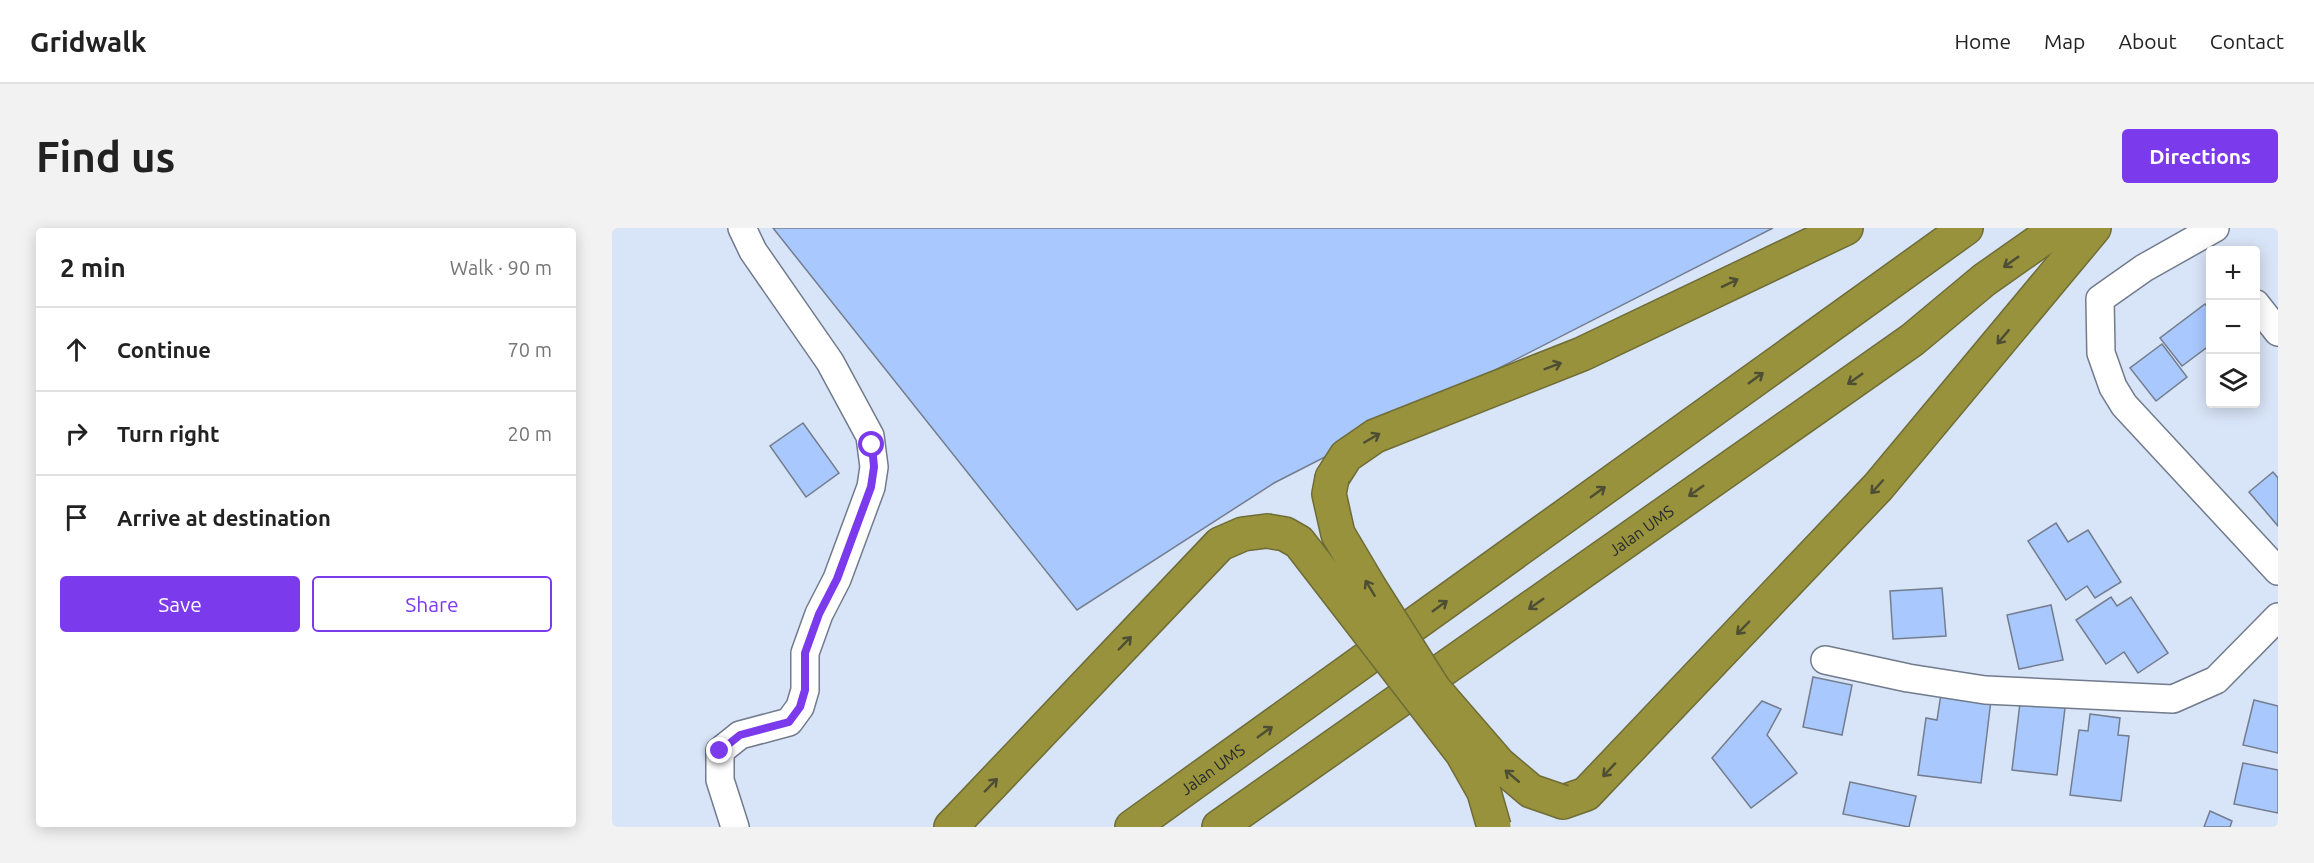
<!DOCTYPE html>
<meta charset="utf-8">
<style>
:root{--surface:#fff;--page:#f2f2f2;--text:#222;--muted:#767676;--line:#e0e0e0;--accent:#7c3aed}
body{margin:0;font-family:Ubuntu,sans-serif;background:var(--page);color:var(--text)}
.controls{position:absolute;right:18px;top:18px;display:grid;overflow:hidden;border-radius:6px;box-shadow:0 3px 15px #0003}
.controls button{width:54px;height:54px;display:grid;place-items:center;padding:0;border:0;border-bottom:2px solid var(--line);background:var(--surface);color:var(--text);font:30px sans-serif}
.stop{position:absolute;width:18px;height:18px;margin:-14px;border:4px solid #7c3aed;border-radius:50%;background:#fff}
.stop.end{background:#7c3aed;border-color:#fff;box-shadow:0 2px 6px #0008}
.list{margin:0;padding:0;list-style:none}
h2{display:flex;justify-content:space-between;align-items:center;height:78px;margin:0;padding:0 24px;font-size:26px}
h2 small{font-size:20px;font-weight:400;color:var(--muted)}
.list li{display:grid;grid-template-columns:39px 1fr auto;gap:18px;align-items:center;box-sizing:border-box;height:84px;padding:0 24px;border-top:2px solid var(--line)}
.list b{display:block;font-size:22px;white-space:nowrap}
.list em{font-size:20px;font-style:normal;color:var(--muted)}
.actions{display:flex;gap:12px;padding:18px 24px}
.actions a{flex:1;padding:14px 0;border:2px solid var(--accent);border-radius:6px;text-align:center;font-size:21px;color:var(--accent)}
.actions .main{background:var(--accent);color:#fff}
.icon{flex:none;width:33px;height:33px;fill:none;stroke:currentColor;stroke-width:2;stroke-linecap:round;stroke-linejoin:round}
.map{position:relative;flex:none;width:1666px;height:599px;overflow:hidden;border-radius:6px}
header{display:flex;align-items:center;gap:36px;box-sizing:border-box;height:84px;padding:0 30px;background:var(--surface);border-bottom:2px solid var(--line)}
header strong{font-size:28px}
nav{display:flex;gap:33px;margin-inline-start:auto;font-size:21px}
.intro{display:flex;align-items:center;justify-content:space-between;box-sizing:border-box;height:144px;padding:0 36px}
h1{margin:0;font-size:42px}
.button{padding:15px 27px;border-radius:6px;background:var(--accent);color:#fff;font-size:21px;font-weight:700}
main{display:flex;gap:36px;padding:0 36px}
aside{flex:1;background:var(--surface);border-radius:6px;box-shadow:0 3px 15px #0003}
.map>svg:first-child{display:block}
.building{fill:#a9c8fd;stroke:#737d8e;stroke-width:1.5}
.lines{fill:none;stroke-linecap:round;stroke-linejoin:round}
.minor-casing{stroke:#717b8c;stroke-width:30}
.highway-casing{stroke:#6f6d37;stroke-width:36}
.minor{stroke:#fff;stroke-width:27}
.highway{stroke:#98923c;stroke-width:33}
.highway-bridge-casing{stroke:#6f6d37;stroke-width:36;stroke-linecap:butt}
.highway-bridge{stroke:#98923c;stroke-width:33}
.oneway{stroke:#4d4e34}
.route{stroke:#7c3aed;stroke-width:8}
.labels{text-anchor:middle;stroke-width:5;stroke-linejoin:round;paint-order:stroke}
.street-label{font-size:16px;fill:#24292f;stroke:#fff}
</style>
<header>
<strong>Gridwalk</strong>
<nav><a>Home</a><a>Map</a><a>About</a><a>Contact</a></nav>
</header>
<div class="intro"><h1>Find us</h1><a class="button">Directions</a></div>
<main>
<aside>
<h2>2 min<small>Walk · 90 m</small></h2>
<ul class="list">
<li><svg class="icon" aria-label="ahead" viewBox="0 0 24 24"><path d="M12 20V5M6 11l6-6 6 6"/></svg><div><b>Continue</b></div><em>70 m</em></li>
<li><svg class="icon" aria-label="right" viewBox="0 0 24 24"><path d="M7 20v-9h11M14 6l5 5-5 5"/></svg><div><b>Turn right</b></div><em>20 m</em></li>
<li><svg class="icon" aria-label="arrive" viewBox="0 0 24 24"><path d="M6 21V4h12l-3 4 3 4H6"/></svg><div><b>Arrive at destination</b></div></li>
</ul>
<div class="actions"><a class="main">Save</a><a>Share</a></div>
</aside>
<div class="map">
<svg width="1666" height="599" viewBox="0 0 1666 599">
<rect width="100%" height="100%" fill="#d8e4f7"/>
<!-- building -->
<path class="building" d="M161 0H1161L662 255 465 382Z
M1593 76 1598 82V117L1570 138 1548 110Z
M1550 116 1575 149 1544 173 1518 140Z
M191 195 227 245 194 269 158 218Z
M1661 244 1666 250V298L1637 264Z
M1444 295 1456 314 1476 302 1509 354 1483 370 1475 358 1454 372 1416 313Z
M1330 360 1334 408 1281 411 1278 363Z
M1499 369 1505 378 1519 369 1556 425 1526 445 1512 424 1494 436 1464 392Z
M1439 377 1451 432 1407 441 1395 387Z
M1201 449 1240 457 1230 507 1191 499Z
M1329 466 1379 472 1369 555 1306 547 1314 490 1325 492Z
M1642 472 1666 478V525L1631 517Z
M1150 473 1169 481 1155 507 1185 545 1139 580 1100 530Z
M1408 475 1453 480 1445 547 1400 542Z
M1478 486 1508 490 1506 507 1517 508 1509 573 1458 567 1467 502 1476 503Z
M1631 535 1666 542V585L1622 576Z
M1238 554 1304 568 1297 599 1231 586Z
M1598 583 1620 593 1618 599H1592Z"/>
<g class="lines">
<defs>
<path id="minor" d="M1603 0 1532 40 1488 71 1489 125 1501 159 1512 177 1666 343
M1644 76 1666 104
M1213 432 1296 450 1373 462 1561 471 1604 452 1666 389
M123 599 108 552V523L128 507 177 494 188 479 193 462V425L207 386 225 351 259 259 262 239 258 208 218 134 141 23 130 0"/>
<g id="highway">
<path d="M720 250 734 228 763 208 970 126 1234 0"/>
<path d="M951 574 974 566 1266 259 1482 0"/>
<path d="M339 599 608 316 631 306 655 303"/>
<path id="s1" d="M520 599 1354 0"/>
<path id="s2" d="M607 599 1300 112 1372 52 1446 0"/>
</g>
</defs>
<!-- minor casing -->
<use href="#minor" class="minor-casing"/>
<!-- highway casing -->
<use href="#highway" class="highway-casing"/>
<!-- minor -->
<use href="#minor" class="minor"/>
<!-- highway -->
<use href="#highway" class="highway"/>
<defs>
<path id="highway-bridge" d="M720 250 717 266 726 306 758 360 822 461 887 536 919 563 951 574
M655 303 673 306 687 314 850 525 872 564 882 599"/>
</defs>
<!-- highway-bridge casing -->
<use href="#highway-bridge" class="highway-bridge-casing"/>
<!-- highway-bridge -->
<use href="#highway-bridge" class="highway-bridge"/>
</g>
<!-- one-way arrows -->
<defs><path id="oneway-shaft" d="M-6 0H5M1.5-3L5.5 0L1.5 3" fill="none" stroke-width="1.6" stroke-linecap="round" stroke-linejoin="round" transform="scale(1.5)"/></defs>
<g class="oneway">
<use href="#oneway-shaft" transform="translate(1399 34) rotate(145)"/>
<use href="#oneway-shaft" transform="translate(1118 55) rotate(-26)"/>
<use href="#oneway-shaft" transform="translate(1391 109) rotate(130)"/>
<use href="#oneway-shaft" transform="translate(941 138) rotate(-21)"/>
<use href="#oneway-shaft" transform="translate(1144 150) rotate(-36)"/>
<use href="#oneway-shaft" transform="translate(1243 151) rotate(145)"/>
<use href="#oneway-shaft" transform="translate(760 210) rotate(-30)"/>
<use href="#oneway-shaft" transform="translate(1265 259) rotate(132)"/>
<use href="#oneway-shaft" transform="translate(1084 263) rotate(145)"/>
<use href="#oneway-shaft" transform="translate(986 264) rotate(-36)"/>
<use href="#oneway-shaft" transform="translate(758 360) rotate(-121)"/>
<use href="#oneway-shaft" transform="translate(924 376) rotate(145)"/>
<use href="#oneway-shaft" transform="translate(828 378) rotate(-36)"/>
<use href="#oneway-shaft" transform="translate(1131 400) rotate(134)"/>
<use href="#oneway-shaft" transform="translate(513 415) rotate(-46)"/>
<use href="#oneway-shaft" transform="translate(653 504) rotate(-36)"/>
<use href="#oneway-shaft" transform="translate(997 542) rotate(133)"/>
<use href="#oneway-shaft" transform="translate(900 548) rotate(-140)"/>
<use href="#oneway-shaft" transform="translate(379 557) rotate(-46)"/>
</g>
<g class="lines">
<!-- route -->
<path class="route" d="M108 523 128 507 177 494 188 479 193 462V425L207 386 225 351 259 259 262 239 260 217"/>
</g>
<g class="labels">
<!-- street labels -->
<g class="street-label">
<text dy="6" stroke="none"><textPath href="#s2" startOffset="516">Jalan UMS</textPath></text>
<text dy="6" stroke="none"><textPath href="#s1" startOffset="99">Jalan UMS</textPath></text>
</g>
</g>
</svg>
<div class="controls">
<button>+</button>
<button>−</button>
<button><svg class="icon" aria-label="layers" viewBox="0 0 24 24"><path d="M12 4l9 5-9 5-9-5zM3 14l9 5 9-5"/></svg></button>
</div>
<div class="stop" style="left:260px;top:217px"></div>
<div class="stop end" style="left:108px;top:523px"></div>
</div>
</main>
